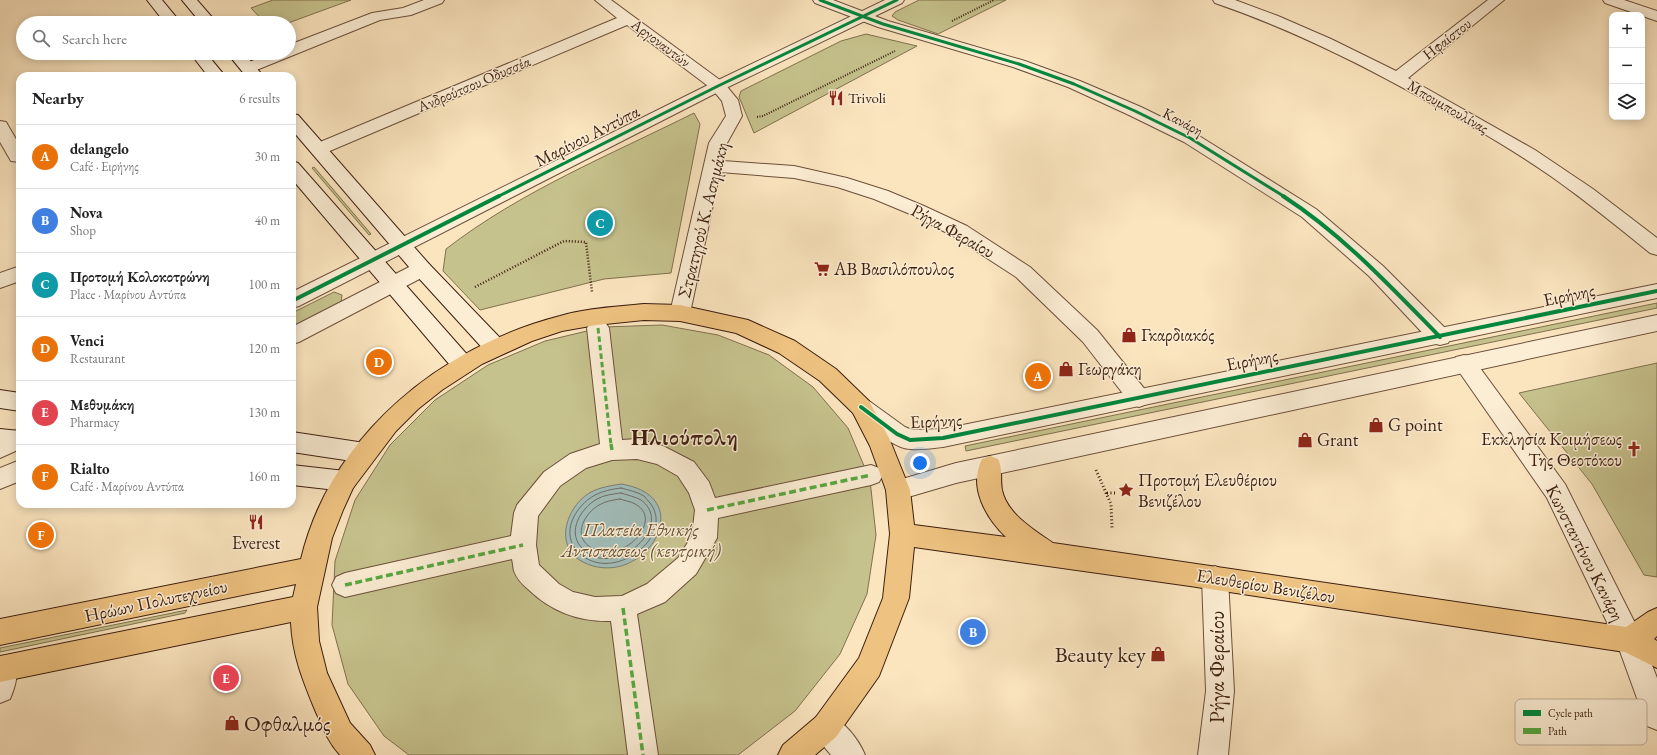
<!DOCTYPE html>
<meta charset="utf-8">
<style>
:root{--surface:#fff;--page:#f2f2f2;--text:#222;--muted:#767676;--line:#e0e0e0;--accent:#db2777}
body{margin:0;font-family:"EB Garamond",serif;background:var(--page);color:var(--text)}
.controls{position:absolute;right:12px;top:12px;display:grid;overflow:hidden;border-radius:8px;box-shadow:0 2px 10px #0003}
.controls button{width:36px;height:36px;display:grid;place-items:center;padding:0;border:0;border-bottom:1px solid var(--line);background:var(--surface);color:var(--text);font:20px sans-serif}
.you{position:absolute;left:920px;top:463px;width:14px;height:14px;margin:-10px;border:3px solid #fff;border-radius:50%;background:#1a73e8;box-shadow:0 0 0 6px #1a73e833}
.badge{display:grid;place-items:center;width:26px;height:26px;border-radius:50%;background:var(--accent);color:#fff;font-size:13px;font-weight:700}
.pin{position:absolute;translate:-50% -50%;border:2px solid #fff;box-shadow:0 1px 4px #0006}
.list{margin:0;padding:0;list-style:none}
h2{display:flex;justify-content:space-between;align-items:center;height:52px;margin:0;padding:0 16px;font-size:17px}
h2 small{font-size:13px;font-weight:400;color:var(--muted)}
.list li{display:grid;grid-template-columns:26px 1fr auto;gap:12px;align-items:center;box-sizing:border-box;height:64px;padding:0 16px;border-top:1px solid var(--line)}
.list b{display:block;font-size:15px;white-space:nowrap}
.list p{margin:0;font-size:13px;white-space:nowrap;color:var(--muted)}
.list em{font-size:13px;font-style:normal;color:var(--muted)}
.icon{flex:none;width:22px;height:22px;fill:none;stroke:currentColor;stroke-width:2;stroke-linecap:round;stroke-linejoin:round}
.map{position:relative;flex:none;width:1657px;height:755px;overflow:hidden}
.search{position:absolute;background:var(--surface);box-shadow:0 2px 10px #0003;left:16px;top:16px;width:280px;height:44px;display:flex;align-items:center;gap:10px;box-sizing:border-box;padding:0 14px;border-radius:22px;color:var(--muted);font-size:15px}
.panel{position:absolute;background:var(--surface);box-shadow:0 2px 10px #0003;left:16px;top:72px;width:280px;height:436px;border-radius:12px}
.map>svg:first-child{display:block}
.green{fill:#c6c28d;stroke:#81704e}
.water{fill:#a1bdba;stroke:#797d75}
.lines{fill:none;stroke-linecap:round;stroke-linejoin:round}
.shore{stroke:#6e6d64;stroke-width:1}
.pedestrian-casing{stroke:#6c4f3a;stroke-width:2}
.minor-casing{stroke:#6c4f3a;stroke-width:2}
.tertiary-casing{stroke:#6c4f3a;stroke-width:2}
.secondary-casing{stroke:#3c1d0e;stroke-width:2}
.primary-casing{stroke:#3c1d0e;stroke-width:2}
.path-far2{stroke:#3c1d0e;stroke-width:2;stroke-dasharray:1 1.5;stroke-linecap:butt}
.path-far1{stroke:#3c1d0e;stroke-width:2.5;stroke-dasharray:1 2;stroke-linecap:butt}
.path{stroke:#3c1d0e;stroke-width:3;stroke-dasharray:1 2.5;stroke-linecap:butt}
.pedestrian{fill:#fceed5;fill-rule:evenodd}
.minor{fill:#fceed5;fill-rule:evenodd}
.tertiary{fill:#fceed5;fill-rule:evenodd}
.secondary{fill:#fceed5;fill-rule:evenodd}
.primary{fill:#eec280;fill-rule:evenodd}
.quiet-far1{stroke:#55a941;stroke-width:3;stroke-dasharray:5.5 3;stroke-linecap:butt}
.quiet{stroke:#55a941;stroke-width:3.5;stroke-dasharray:7 3.5;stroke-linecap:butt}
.cycleway-far1-casing{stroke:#fceed5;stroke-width:5}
.cycleway-casing{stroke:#fceed5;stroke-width:6}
.cycleway-far1{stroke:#00873e;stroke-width:3}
.cycleway{stroke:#00873e;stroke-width:4}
.labels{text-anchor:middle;stroke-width:3;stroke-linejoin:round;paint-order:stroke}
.far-street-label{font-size:15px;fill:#3c1d0e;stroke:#fceed5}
.far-poi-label{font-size:15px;fill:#3c1d0e;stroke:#fceed5;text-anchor:start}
.street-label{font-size:18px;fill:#3c1d0e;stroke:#fceed5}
.poi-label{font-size:18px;fill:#3c1d0e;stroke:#fceed5;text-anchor:start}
.park-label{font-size:18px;font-style:italic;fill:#654f34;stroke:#fceed5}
.district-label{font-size:22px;font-weight:bold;letter-spacing:1px;fill:#3c1d0e;stroke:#fceed5}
.near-poi-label{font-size:22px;fill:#3c1d0e;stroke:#fceed5;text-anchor:end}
.near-street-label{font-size:22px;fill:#3c1d0e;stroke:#fceed5}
.key{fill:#fceed5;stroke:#c2af99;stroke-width:1}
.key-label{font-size:11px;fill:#3c1d0e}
</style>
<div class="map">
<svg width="1657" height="755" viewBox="0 0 1657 755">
<rect width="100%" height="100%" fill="#fbe5bf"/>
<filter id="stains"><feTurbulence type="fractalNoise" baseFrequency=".005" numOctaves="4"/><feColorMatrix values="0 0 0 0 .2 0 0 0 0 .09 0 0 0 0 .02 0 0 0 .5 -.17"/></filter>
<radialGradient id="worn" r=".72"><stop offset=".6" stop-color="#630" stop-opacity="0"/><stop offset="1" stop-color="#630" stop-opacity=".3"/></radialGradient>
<!-- green -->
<path class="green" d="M273 0H351L288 23H265L251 8Z
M919 0H1006L938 34 898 20 892 16 895 12Z
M866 34 917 46 754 133 739 97 741 91 841 41Z
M694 113 700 124 671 273 604 279 480 310 443 271 446 249C521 191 610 155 694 113Z
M314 167 371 234 369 235 312 168Z
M334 292 342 295 341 303 292 327V313Z
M1657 303V308L966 451 965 446Z
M662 325 718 335 769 355 813 387 848 428 870 480 876 535 867 594 840 654 795 711 738 755H409L384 736 348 684 332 625 335 561 355 500 390 445 435 400 488 365 545 341 604 327Z
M1657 363V577L1644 575 1592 484 1519 393Z
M187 610 185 613 0 652V648Z"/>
<!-- water -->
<path class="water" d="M621 484C702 497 644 590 585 563 552 548 566 506 591 492 601 487 610 486 621 484Z"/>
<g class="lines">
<!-- shore -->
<path class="shore" d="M621 488C628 490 638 492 644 496 646 498 648 501 650 503 676 536 613 585 579 553 559 534 575 506 595 495 603 491 612 489 621 488Z
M621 493C627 495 636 497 641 500 677 526 611 583 581 547 567 531 581 508 597 499 604 495 613 494 621 493Z
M620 499C625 501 630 501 635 504 666 520 620 568 590 547 572 535 585 513 599 505 606 501 613 500 620 499Z"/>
<defs>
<path id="pedestrian" d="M598 320 605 322 609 328 622 440 637 439 663 446 694 462 709 482 715 498 871 465 879 468 883 475 879 482 871 485 718 518 717 538 696 574 665 602 637 614 658 755H628L611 621C580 622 552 612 529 590 523 585 517 579 514 571 513 567 513 563 512 559L345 597 336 593 332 585 336 577 345 573 511 536 514 513 517 505 544 472 570 454 600 444 587 328 591 322ZM637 459 657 464 678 476 689 493 695 510 692 536 678 558 647 584 622 596 595 597 573 592 559 584 539 565 536 545 538 516 560 486 586 468 612 460Z"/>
<path id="minor" d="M424 0H444L442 3 411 15 380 20 254 71 248 73 242 71 240 68 242 65 271 53H289V45L372 13 403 8Z
M595 0H611L724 83 738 100 742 116 727 143 723 161 794 166 847 178 888 191 924 206 967 226 1030 267 1097 330 1147 392 1150 398 1147 404 1139 407 1131 404 1083 342 1016 277 953 236 910 214 874 199 837 187 794 178 720 172 690 313 687 318 680 321 673 318 670 313 709 143 726 116 722 101 712 89 627 25 325 153 319 154 313 153 310 149 313 145 617 18Z
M813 0H833L888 21 1025 61 1080 81 1141 107 1196 134 1316 209 1383 266 1448 331 1451 337 1448 343 1440 345 1432 343 1369 276 1302 217 1184 142 1129 115 1068 87 1013 67 878 27 815 3Z
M1213 0H1235L1278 16 1331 39 1396 71 1488 0H1504L1408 78 1535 150 1593 189 1657 238V255L1650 253C1618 227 1586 201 1552 177 1506 145 1456 117 1407 90 1345 56 1282 26 1215 3Z
M1603 0H1624L1657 11V21L1605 3Z
M0 121 6 122 20 146V162L11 161 0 142Z
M20 266V281L0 288V273Z
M1464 355 1472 357 1565 484 1639 631 1657 678V730L1647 726 1617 643 1547 498 1453 363 1456 357Z
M1215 566 1224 570 1228 578 1234 691 1228 755H1198L1206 691 1202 578 1206 570Z
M3 656 13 659C19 674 16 685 10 699L0 703V657Z"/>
<path id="tertiary" d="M885 0H904L902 3 724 89 299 306 292 308V292L712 83Z
M422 262 429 264 432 269 429 274 299 342 292 344V327L415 264Z
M1657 284V298L943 447C933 448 922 450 911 449 893 449 868 425 853 413L850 407 853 401 861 398 869 401 905 427 912 430 943 429Z
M1657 315V331L956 483 898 500 889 497 886 490 889 483 956 463Z
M20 429V449L0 458V437Z
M20 460V481L0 489V468Z
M826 713C843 720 858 738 865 755H831L816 737 812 727 816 717Z"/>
<path id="secondary" d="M147 0H162L181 23H165Z
M182 0H197L217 23H201Z
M190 53H206L225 76H208Z
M227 53H244L263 76H246Z
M292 114 298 115 429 264 503 341 506 347 503 353 495 355 487 353 415 274 292 130Z
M292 161 298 163 471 359 474 365 471 371 463 373 455 371 292 179Z
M0 390 20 393V411L0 408Z
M0 429 20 431V451L0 447Z
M292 432 365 443 373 446 377 453 373 460 365 463 292 452Z
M292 465 345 471 353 474 357 481 353 488 345 491 292 485Z"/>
<path id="primary" d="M644 304 680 305 748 320 795 341 836 369 869 401 889 438 910 490 914 525 1006 537C986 518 968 487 982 459L990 456 998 459C1003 469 1000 479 1002 490 1007 514 1034 530 1053 543L1626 627 1648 612 1657 608V636L1654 639 1657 641V668L1625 652 1190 586 914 547 909 598 879 676 836 737 815 755H778L783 745 816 717 859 658 883 598 890 534 886 490 870 446 853 413 820 381 779 353 736 333 680 321 644 320 596 325 562 331 532 341 482 364 442 390 418 409 396 431 353 488 343 510 332 538 317 607 319 641 327 673 350 723 370 745 375 755H340C327 740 323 728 315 710 303 681 292 654 291 622L0 682V656L293 597 296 584 0 645V619L301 559C331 435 440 347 560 316 587 308 616 307 644 304Z"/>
</defs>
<!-- pedestrian casing -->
<use href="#pedestrian" class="pedestrian-casing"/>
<!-- minor casing -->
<use href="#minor" class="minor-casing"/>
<!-- tertiary casing -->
<use href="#tertiary" class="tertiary-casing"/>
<!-- secondary casing -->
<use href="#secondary" class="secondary-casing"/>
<!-- primary casing -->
<use href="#primary" class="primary-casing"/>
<!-- path-far2 -->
<path class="path-far2" d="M952 21 994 0
M757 117 763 116 895 51"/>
<!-- path-far1 -->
<path class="path-far1" d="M475 287 564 241 586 242 592 292"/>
<!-- path -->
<path class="path" d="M1096 470 1111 504 1112 528
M1107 493H1115"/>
<!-- pedestrian -->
<use href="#pedestrian" class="pedestrian"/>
<!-- minor -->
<use href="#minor" class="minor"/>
<!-- tertiary -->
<use href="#tertiary" class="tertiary"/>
<!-- secondary -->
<use href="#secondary" class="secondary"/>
<!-- primary -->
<use href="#primary" class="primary"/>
<!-- quiet-far1 -->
<path class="quiet-far1" d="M598 328 611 445"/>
<!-- quiet -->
<path class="quiet" d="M611 444 612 450
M707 510 871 475
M345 585 523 545
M623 608 643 755"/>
<defs>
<path id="cycleway-far1" d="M820 0 883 24 1019 64 1074 84 1135 111 1190 138 1285 197
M497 197 718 86 897 0"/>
<path id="cycleway" d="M1283 196C1343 235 1391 287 1440 337
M292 301 499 196
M861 407 897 434 910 440 943 438 1657 291"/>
</defs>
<!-- cycleway-far1 casing -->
<use href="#cycleway-far1" class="cycleway-far1-casing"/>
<!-- cycleway casing -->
<use href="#cycleway" class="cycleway-casing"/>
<!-- cycleway-far1 -->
<use href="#cycleway-far1" class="cycleway-far1"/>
<!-- cycleway -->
<use href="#cycleway" class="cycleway"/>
</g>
<!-- icons -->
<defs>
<symbol id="restaurant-bare" viewBox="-9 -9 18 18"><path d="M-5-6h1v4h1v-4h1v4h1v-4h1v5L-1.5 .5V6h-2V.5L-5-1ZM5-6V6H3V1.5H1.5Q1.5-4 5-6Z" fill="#8f2418" stroke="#fceed5" stroke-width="2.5" paint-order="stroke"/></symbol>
<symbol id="supermarket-bare" viewBox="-9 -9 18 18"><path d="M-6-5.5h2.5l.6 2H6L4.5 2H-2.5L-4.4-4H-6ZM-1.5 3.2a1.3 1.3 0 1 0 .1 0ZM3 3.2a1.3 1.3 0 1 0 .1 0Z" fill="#8f2418" stroke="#fceed5" stroke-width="2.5" paint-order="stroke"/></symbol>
<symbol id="shop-bare" viewBox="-9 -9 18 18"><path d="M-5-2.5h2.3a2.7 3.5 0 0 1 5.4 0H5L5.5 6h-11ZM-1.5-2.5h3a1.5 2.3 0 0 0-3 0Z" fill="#8f2418" stroke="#fceed5" stroke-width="2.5" paint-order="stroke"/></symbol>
<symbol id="church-bare" viewBox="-9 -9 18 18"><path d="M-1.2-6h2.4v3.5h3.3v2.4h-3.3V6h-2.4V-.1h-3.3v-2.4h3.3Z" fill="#8f2418" stroke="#fceed5" stroke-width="2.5" paint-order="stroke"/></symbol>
<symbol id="sight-bare" viewBox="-9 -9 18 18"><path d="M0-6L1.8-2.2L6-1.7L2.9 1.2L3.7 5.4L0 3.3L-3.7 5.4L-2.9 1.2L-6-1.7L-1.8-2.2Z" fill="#8f2418" stroke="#fceed5" stroke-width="2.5" paint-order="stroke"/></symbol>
</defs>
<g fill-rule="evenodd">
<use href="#restaurant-bare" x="825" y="87" width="22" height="22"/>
<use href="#supermarket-bare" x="811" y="258" width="22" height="22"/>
<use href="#shop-bare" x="1118" y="324" width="22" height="22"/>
<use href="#shop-bare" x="1055" y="358" width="22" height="22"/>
<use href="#shop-bare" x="1365" y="414" width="22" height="22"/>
<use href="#shop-bare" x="1294" y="429" width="22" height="22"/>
<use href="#church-bare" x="1623" y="438" width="22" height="22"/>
<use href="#sight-bare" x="1115" y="479" width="22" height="22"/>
<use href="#restaurant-bare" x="245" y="511" width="22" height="22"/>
<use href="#shop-bare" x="1147" y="643" width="22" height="22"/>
<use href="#shop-bare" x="221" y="712" width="22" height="22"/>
</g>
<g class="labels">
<!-- far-street labels -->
<g class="far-street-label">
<text transform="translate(1447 39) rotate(-38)" y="5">Ηφαίστου</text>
<text transform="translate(661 43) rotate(37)" y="5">Αργοναυτών</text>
<text transform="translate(474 84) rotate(-23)" y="5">Ανδρούτσου Οδυσσέα</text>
<text transform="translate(1448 107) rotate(30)" y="5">Μπουμπουλίνας</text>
<text transform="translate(1183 122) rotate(28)" y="5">Κανάρη</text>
</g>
<!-- far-poi labels -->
<g class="far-poi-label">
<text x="848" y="103">Trivoli</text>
</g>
<!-- street labels -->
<g class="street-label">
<text transform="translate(587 136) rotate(-27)" y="6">Μαρίνου Αντύπα</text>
<text transform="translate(703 220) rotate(-76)" y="6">Στρατηγού Κ. Ασημάκη</text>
<text transform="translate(953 231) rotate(29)" y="6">Ρήγα Φεραίου</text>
<text transform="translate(1569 295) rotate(-12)" y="6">Ειρήνης</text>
<text transform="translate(1252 360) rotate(-11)" y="6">Ειρήνης</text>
<text transform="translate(936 421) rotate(-3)" y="6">Ειρήνης</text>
<text transform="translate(1585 553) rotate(63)" y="6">Κωνσταντίνου Κανάρη</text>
<text transform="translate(1266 586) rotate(9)" y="6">Ελευθερίου Βενιζέλου</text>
<text transform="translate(156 601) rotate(-12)" y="6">Ηρώων Πολυτεχνείου</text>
</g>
<!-- poi labels -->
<g class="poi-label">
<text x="834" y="275">ΑΒ Βασιλόπουλος</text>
<text x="1141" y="341">Γκαρδιακός</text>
<text x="1078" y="375">Γεωργάκη</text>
<text x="1388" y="431">G point</text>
<text x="1622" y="445" text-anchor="end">Εκκλησία Κοιμήσεως<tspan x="1622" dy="21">Της Θεοτόκου</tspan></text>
<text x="1317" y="446">Grant</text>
<text x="1138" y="486">Προτομή Ελευθέριου<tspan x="1138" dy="21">Βενιζέλου</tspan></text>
<text x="256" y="549" text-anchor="middle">Everest</text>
</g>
<!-- park labels -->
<g class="park-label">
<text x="641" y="536">Πλατεία Εθνικής<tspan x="641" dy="21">Αντιστάσεως (κεντρική)</tspan></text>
</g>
<!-- district labels -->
<g class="district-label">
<text x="685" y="445">Ηλιούπολη</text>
</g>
<!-- near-poi labels -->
<g class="near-poi-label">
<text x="1146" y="662">Beauty key</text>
<text x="244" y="731" text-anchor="start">Οφθαλμός</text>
</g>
<!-- near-street labels -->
<g class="near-street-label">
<text transform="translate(1216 667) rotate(-90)" y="8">Ρήγα Φεραίου</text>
</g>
</g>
<!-- legend -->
<rect x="1515" y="699" width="132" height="46" rx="6" class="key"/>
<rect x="1523" y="710" width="18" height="6" fill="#00873e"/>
<rect x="1523" y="728" width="18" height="6" fill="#55a941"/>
<g class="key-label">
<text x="1548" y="717">Cycle path</text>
<text x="1548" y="735">Path</text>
</g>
<rect width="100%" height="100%" filter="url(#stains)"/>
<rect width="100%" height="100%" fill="url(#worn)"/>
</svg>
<div class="controls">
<button>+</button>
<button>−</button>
<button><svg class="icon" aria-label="layers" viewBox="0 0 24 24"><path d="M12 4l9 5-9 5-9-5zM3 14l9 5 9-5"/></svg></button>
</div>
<div class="you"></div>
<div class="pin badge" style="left:1038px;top:376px;background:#e8710a">A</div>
<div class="pin badge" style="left:973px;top:632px;background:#3f7fe0">B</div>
<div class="pin badge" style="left:600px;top:223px;background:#0f9aa8">C</div>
<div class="pin badge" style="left:379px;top:362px;background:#e8710a">D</div>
<div class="pin badge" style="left:226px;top:678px;background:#e0444e">E</div>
<div class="pin badge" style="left:41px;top:535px;background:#e8710a">F</div>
<div class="search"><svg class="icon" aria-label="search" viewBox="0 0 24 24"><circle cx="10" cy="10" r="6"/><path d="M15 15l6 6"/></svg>Search here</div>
<section class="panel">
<h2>Nearby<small>6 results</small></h2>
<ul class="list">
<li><span class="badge" style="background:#e8710a">A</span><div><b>delangelo</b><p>Café · Ειρήνης</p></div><em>30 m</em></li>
<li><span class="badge" style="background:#3f7fe0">B</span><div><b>Nova</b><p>Shop</p></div><em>40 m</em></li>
<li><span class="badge" style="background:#0f9aa8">C</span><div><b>Προτομή Κολοκοτρώνη</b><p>Place · Μαρίνου Αντύπα</p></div><em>100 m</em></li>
<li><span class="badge" style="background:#e8710a">D</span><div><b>Venci</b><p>Restaurant</p></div><em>120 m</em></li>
<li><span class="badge" style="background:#e0444e">E</span><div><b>Μεθυμάκη</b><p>Pharmacy</p></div><em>130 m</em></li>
<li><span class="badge" style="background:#e8710a">F</span><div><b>Rialto</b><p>Café · Μαρίνου Αντύπα</p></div><em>160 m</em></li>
</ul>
</section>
</div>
